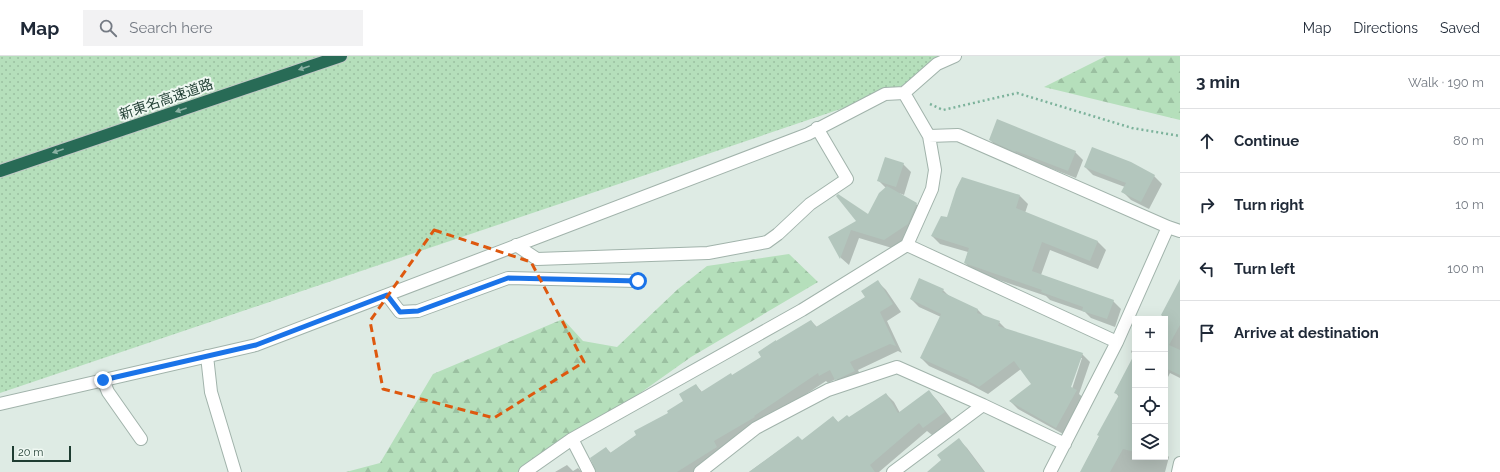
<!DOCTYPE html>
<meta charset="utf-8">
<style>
:root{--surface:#fff;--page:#f2f2f3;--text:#1f2937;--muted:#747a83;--line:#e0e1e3}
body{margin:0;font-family:Raleway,"Noto Sans JP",sans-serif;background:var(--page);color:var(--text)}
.controls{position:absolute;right:12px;bottom:12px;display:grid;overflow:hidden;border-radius:0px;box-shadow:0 4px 16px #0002}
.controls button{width:36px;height:36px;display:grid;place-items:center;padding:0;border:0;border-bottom:1px solid var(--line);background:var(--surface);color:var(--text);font:20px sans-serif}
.scale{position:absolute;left:12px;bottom:10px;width:59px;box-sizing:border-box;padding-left:4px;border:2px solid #1e3c31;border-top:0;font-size:11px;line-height:14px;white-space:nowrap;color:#1e3c31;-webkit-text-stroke:3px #eff8f2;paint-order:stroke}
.stop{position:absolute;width:12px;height:12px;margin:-9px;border:3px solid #1a73e8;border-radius:50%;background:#fff}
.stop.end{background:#1a73e8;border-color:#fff;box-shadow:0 1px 4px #0008}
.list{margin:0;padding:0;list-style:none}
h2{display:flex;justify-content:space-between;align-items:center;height:52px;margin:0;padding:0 16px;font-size:17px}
h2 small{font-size:13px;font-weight:400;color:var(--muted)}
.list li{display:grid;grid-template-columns:26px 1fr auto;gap:12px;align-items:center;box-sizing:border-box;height:64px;padding:0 16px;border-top:1px solid var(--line)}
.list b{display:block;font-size:15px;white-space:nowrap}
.list em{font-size:13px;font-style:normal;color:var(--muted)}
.icon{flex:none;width:22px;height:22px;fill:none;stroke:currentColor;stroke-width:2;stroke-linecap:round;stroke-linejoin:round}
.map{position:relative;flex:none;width:1180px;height:416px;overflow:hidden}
header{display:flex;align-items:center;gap:24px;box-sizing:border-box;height:56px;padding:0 20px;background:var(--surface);border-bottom:1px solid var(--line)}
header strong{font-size:19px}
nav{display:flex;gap:22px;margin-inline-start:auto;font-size:14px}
.search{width:280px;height:36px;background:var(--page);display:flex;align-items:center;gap:10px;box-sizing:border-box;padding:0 14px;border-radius:0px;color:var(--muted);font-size:15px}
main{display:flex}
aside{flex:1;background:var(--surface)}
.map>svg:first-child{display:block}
.grass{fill:url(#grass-dots)}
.forest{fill:url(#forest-firs)}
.shadow{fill:#0003;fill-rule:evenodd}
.building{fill:#b3c6bd}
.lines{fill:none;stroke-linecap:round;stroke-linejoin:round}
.minor-casing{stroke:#a1b3ab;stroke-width:14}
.highway-casing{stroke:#c0c8c5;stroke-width:14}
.path{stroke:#7cb29b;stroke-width:2.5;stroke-dasharray:2 3;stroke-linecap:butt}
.minor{stroke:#fff;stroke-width:12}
.highway{stroke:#286b56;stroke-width:12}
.oneway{fill:#8cb2a4}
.route{stroke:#1a73e8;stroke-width:5}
.marked{fill:none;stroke:#de580e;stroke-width:3;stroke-dasharray:8 5;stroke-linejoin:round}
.labels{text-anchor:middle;stroke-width:4;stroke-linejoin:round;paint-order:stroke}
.street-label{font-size:14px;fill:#1e3c31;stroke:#eff8f2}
</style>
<header>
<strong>Map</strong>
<div class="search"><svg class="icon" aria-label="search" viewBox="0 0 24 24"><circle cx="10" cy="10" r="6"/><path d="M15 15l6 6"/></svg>Search here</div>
<nav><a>Map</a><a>Directions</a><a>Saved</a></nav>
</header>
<main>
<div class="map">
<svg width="1180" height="416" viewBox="0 0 1180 416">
<defs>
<pattern id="grass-dots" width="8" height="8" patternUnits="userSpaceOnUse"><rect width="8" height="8" fill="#b5dfbb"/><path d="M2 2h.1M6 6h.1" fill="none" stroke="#9bc0a1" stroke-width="1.8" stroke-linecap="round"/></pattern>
<pattern id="forest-firs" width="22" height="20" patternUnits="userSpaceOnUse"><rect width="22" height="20" fill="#b5dfbb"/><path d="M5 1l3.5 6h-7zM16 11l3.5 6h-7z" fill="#9bc0a1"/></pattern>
</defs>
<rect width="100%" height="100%" fill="#deebe4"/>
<!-- grass -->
<path class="grass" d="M0 0H961L885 38 0 337Z"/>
<!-- forest -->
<path class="forest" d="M1106 0H1180V64L1044 31Z
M789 198 818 226 691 301 547 403 534 416H346L380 407 433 318 563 263 583 285 617 291 678 233 707 210Z"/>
<!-- shadow -->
<path class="shadow" d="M990 84 1075 96 1083 104 1076 122 998 92Z
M903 108 911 116 904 139 899 137 916 148 924 156 916 176 892 192 859 182 849 209 841 202 829 181 868 159 886 132 879 125Z
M1085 111 1154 120 1162 128 1149 153 1131 144 1123 136 1125 131 1093 119Z
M1020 140 1028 148 1025 157 1098 186 1106 194 1098 213 1050 194 1041 219 1113 245 1121 253 1115 271 1091 262 1085 256 1050 244 1046 240 973 215 965 207 968 196 940 188 932 180 947 163Z
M878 226 886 234 901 256 887 265 902 297 898 295 858 314 862 323 844 331 836 323 828 327 826 325 761 368 697 416H598L606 392 611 397 669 357 684 345 696 329 702 336 733 320 762 301 811 265 817 271 866 241Z
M1180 231V322L1170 317 1165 327V263H1160L1175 234Z
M943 234 949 240 978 254 985 261 999 266 1007 274 1082 298 1090 306 1079 338 1085 343 1065 379 1018 353 1010 345 1033 328 1021 313 988 338 973 330 929 310 921 302 941 261 919 251 911 243ZM1080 302H1082L1071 336 1069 335Z
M1135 287V401H1165V397L1169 401 1165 416H1081L1119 341 1115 336 1135 300 1131 296Z
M929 336 937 344 952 364 932 379 927 375 879 416H749L798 381 802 385 833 361 839 367 849 362 886 338 894 346 900 357Z
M959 384 967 392 985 416H928L943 405Z
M567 409 573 415 578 412 582 416H555Z"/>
<!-- building -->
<path class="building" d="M997 63 1076 95 1068 115 1016 95 1015 96 989 84Z
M1092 91 1131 106 1155 119 1141 146 1121 136 1126 127 1084 111Z
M885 101 904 107 896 131 877 125Z
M962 121 1020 139 1016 152 1098 185 1090 205 1042 186 1032 215 1114 244 1107 263 1082 255 1083 251 1041 236 1042 234 964 207 969 192 931 180 941 160 947 161 956 133Z
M887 130 917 147 908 168 884 184 851 174 840 203 828 181 856 165 836 140 838 138 868 158 879 137Z
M919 222 944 233 942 236 978 253 977 257 1000 265 998 270 1083 297 1071 331 1077 334 1056 372 1009 345 1031 328 1014 305 979 331 968 325 969 324 920 302 941 258 910 243Z
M1180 223V269L1169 289 1180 294V319L1165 312V261L1161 259Z
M878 224 893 248 880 256 896 290 890 288 850 306 855 315 838 323 835 324 830 314 819 320 818 317 754 360 755 361 714 385 717 391 677 416H596L590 402 606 391 610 397 636 379 634 375 668 357 667 355 683 345 679 338 696 328 701 336 731 317 732 319 761 301 758 296 776 284V285L811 264 816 271 865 241 861 235Z
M1135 297V396L1123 393 1110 416H1080L1099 380 1097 379 1119 339 1114 337Z
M929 334 945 356 923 372 919 367 870 409 875 416H749L798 380 802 384 833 360 838 366 847 359 849 361 886 337 898 357Z
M959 382 984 416H927L941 404 937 399Z"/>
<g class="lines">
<defs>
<path id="minor" d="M929 80 958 79 1168 171 1180 175
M516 189 537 203 708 197 767 186 778 178 810 148 847 123 817 72
M907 189 1117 286
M387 239 400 256 418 255 508 222 637 225
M207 300 211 336 235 416
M103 324 108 336 141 383
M0 348 256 289 808 78 885 38 904 37 937 8 955 0
M525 416 572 383
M589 416 572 383 802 254 907 189 932 133 935 114 929 80 904 37
M700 416 756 372 828 334 897 311 983 349
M893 416 983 349 1065 388
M1050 416 1117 286 1168 171
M1178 416 1180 407"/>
<path id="highway" d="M0 115 341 0"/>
</defs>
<!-- minor casing -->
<use href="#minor" class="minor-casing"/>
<!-- highway casing -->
<use href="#highway" class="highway-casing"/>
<!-- path -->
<path class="path" d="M930 48 943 54 1017 37 1132 72 1180 80"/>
<!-- minor -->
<use href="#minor" class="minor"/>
<!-- highway -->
<use href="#highway" class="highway"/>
</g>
<!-- one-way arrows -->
<defs><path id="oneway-solid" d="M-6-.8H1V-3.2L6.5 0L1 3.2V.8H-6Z"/></defs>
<g class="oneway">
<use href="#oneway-solid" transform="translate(304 12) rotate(161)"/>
<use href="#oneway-solid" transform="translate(181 54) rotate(161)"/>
<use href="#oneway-solid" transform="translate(58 95) rotate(161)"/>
</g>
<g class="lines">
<!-- route -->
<path class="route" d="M103 324 256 289 387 239 400 256 418 255 508 222 638 225"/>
</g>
<!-- marked area -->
<path class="marked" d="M434 174 531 206 584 306 494 362 383 333 370 265Z"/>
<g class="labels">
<!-- street labels -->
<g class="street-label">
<text transform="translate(166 43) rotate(-19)" y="5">新東名高速道路</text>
</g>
</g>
</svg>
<div class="controls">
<button>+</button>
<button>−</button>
<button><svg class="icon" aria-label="locate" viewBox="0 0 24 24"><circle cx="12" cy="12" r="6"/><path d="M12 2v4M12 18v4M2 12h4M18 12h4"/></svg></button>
<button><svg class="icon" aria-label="layers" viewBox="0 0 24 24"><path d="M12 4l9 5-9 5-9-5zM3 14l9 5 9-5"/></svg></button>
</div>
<div class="scale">20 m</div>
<div class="stop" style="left:638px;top:225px"></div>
<div class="stop end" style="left:103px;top:324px"></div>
</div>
<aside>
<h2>3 min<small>Walk · 190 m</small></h2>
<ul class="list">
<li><svg class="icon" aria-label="ahead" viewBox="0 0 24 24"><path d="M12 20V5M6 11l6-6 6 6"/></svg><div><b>Continue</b></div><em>80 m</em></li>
<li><svg class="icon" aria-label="right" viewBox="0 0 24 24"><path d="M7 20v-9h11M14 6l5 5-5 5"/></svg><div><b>Turn right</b></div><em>10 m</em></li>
<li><svg class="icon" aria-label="left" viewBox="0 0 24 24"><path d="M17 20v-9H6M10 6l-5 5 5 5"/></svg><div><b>Turn left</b></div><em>100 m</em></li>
<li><svg class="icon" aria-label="arrive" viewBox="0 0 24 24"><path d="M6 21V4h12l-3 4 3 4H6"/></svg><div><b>Arrive at destination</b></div></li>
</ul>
</aside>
</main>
